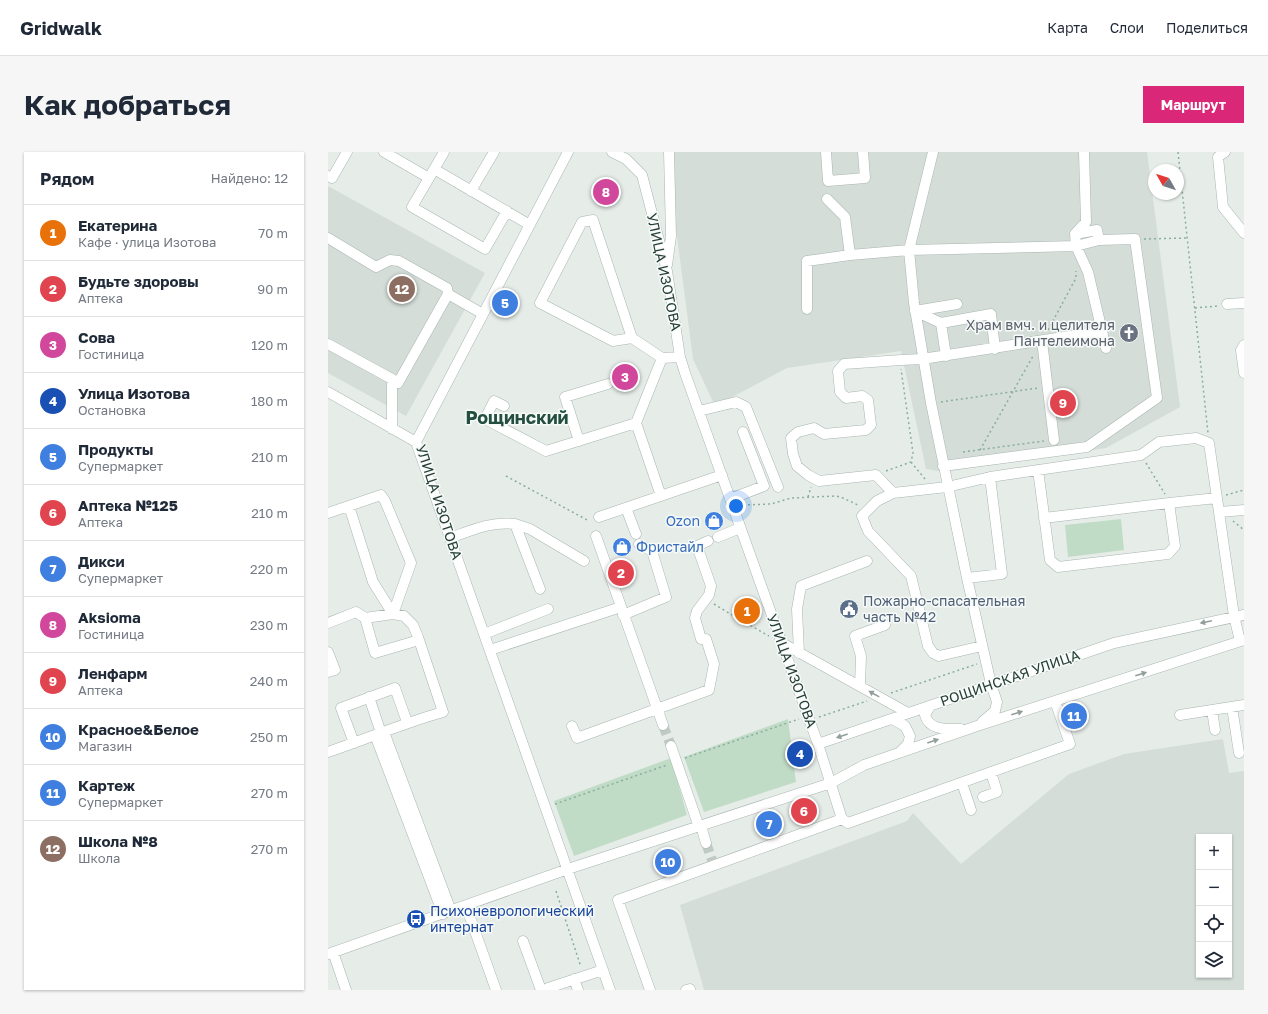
<!DOCTYPE html>
<html lang="ru">
<meta charset="utf-8">
<style>
:root{--surface:#fff;--page:#f6f6f7;--text:#1f2937;--muted:#747a83;--line:#e0e1e3;--accent:#db2777}
body{margin:0;font-family:"Golos Text",sans-serif;background:var(--page);color:var(--text)}
.controls{position:absolute;right:12px;bottom:12px;display:grid;overflow:hidden;border-radius:0px;box-shadow:0 1px 3px #0004}
.controls button{width:36px;height:36px;display:grid;place-items:center;padding:0;border:0;border-bottom:1px solid var(--line);background:var(--surface);color:var(--text);font:20px sans-serif}
.compass{position:absolute;left:820px;top:12px;width:36px;height:36px;border-radius:50%;background:var(--surface);box-shadow:0 1px 3px #0004;rotate:309deg}
.you{position:absolute;left:408px;top:354px;width:14px;height:14px;margin:-10px;border:3px solid #fff;border-radius:50%;background:#1a73e8;box-shadow:0 0 0 6px #1a73e833}
.badge{display:grid;place-items:center;width:26px;height:26px;border-radius:50%;background:var(--accent);color:#fff;font-size:13px;font-weight:700}
.pin{position:absolute;translate:-50% -50%;border:2px solid #fff;box-shadow:0 1px 4px #0006}
.list{margin:0;padding:0;list-style:none}
h2{display:flex;justify-content:space-between;align-items:center;height:52px;margin:0;padding:0 16px;font-size:17px}
h2 small{font-size:13px;font-weight:400;color:var(--muted)}
.list li{display:grid;grid-template-columns:26px 1fr auto;gap:12px;align-items:center;box-sizing:border-box;height:56px;padding:0 16px;border-top:1px solid var(--line)}
.list b{display:block;font-size:15px;white-space:nowrap}
.list p{margin:0;font-size:13px;white-space:nowrap;color:var(--muted)}
.list em{font-size:13px;font-style:normal;color:var(--muted)}
.icon{flex:none;width:22px;height:22px;fill:none;stroke:currentColor;stroke-width:2;stroke-linecap:round;stroke-linejoin:round}
.map{position:relative;flex:none;width:916px;height:838px;overflow:hidden;border-radius:0px}
header{display:flex;align-items:center;gap:24px;box-sizing:border-box;height:56px;padding:0 20px;background:var(--surface);border-bottom:1px solid var(--line)}
header strong{font-size:19px}
nav{display:flex;gap:22px;margin-inline-start:auto;font-size:14px}
.intro{display:flex;align-items:center;justify-content:space-between;box-sizing:border-box;height:96px;padding:0 24px}
h1{margin:0;font-size:28px}
.button{padding:10px 18px;border-radius:0px;background:var(--accent);color:#fff;font-size:14px;font-weight:700}
main{display:flex;gap:24px;padding:0 24px}
aside{flex:1;background:var(--surface);border-radius:0px;box-shadow:0 1px 3px #0004}
.map>svg:first-child{display:block}
.built{fill:#d4ddd8;fill-rule:evenodd}
.green{fill:#c1dcc6}
.lines{fill:none;stroke-linecap:round;stroke-linejoin:round}
.minor-tunnel{stroke:#c0cac5;stroke-width:10;stroke-dasharray:10 5;stroke-linecap:butt}
.minor-casing{stroke:#a9b5b0;stroke-width:11}
.path{stroke:#89ae9f;stroke-width:1.5;stroke-dasharray:2 3;stroke-linecap:butt}
.minor{stroke:#fff;stroke-width:10}
.oneway{fill:#929e9a}
.labels{text-anchor:middle;stroke-width:3;stroke-linejoin:round;paint-order:stroke}
.street-label{font-size:14px;fill:#263e36;stroke:#f6faf8}
.worship-label{font-size:14px;fill:#5b616d;stroke:#f6faf8;text-anchor:end}
.shop-label{font-size:14px;fill:#366cbe;stroke:#f6faf8;text-anchor:end}
.service-label{font-size:14px;fill:#4e5e75;stroke:#f6faf8;text-anchor:start}
.transit-label{font-size:14px;fill:#164399;stroke:#f6faf8;text-anchor:start}
.district-label{font-size:18px;font-weight:bold;fill:#244f40;stroke:#f6faf8}
</style>
<header>
<strong>Gridwalk</strong>
<nav><a>Карта</a><a>Слои</a><a>Поделиться</a></nav>
</header>
<div class="intro"><h1>Как добраться</h1><a class="button">Маршрут</a></div>
<main>
<aside>
<h2>Рядом<small>Найдено: 12</small></h2>
<ul class="list">
<li><span class="badge" style="background:#e8710a">1</span><div><b>Екатерина</b><p>Кафе · улица Изотова</p></div><em>70 m</em></li>
<li><span class="badge" style="background:#e0444e">2</span><div><b>Будьте здоровы</b><p>Аптека</p></div><em>90 m</em></li>
<li><span class="badge" style="background:#d1479c">3</span><div><b>Сова</b><p>Гостиница</p></div><em>120 m</em></li>
<li><span class="badge" style="background:#1a4fb4">4</span><div><b>Улица Изотова</b><p>Остановка</p></div><em>180 m</em></li>
<li><span class="badge" style="background:#3f7fe0">5</span><div><b>Продукты</b><p>Супермаркет</p></div><em>210 m</em></li>
<li><span class="badge" style="background:#e0444e">6</span><div><b>Аптека №125</b><p>Аптека</p></div><em>210 m</em></li>
<li><span class="badge" style="background:#3f7fe0">7</span><div><b>Дикси</b><p>Супермаркет</p></div><em>220 m</em></li>
<li><span class="badge" style="background:#d1479c">8</span><div><b>Aksioma</b><p>Гостиница</p></div><em>230 m</em></li>
<li><span class="badge" style="background:#e0444e">9</span><div><b>Ленфарм</b><p>Аптека</p></div><em>240 m</em></li>
<li><span class="badge" style="background:#3f7fe0">10</span><div><b>Красное&amp;Белое</b><p>Магазин</p></div><em>250 m</em></li>
<li><span class="badge" style="background:#3f7fe0">11</span><div><b>Картеж</b><p>Супермаркет</p></div><em>270 m</em></li>
<li><span class="badge" style="background:#8d6e63">12</span><div><b>Школа №8</b><p>Школа</p></div><em>270 m</em></li>
</ul>
</aside>
<div class="map">
<svg width="916" height="838" viewBox="0 0 916 838">
<rect width="100%" height="100%" fill="#e6ede9"/>
<!-- built -->
<path class="built" d="M338 0H819L852 255 778 296 616 320 598 317 573 199 459 216 387 254 365 207Z
M0 34 157 121 78 264 0 221Z
M895 587 901 621 916 619V838H376L352 753 579 669 585 661 633 712 741 622 796 602ZM871 685H901V823H871Z"/>
<!-- green -->
<path class="green" d="M793 367 796 398 740 405 737 373Z
M460 567 468 630 376 660 356 605Z
M343 606 359 663 246 704 226 649Z"/>
<g class="lines">
<!-- minor-tunnel -->
<path class="minor-tunnel" d="M335 573 343 594
M378 691 384 708"/>
<defs>
<path id="minor" d="M56 0 101 26 116 0
M240 0 88 290 282 838
M284 0 298 7 314 23 339 119 352 205 357 221 490 592 514 667 520 671 742 592 727 549
M498 0 500 29 537 26 535 0
M897 0 890 5 895 55 916 81
M106 17 202 73
M0 24 4 26 19 0
M101 26 84 55 157 97 179 59
M143 39 166 0
M499 47 517 65 522 103 581 98 605 0
M747 82 769 78 771 88 748 94 747 82 758 70 756 0
M0 86 48 115 62 108 71 109 119 136 120 142 155 162
M339 113 343 84 341 0
M899 152 916 151
M479 157V109L522 103
M587 159 629 152
M587 159 613 171
M304 186 285 189 212 151 254 70 265 68 304 186 334 206 352 205
M714 189 726 288
M0 192 64 227V277
M916 193 913 198 916 221
M618 204 613 171 663 162 667 197
M64 227 70 231 120 142
M0 240 88 290
M176 254 166 249 157 267 218 299 308 271 333 344
M371 259 408 250 418 255 450 335
M308 271 334 206
M251 289 237 245 280 232
M615 314 759 295 829 246 807 87 771 88
M710 318 722 408 730 415 840 402 847 394 841 351 889 346
M565 341 548 323 491 329 480 323 469 314 465 302 463 286 470 280 486 276 496 282 538 278 543 273 540 248 534 244 518 246 512 240 510 219 516 212 573 208 594 207 774 179
M402 347 436 334 415 280
M21 354 45 430 65 462
M298 356 308 382
M892 360 916 358
M0 361 53 343 57 349 83 411 65 462
M271 365 394 323
M716 366 841 351
M187 372 202 377 256 409
M268 384 335 573
M390 385 412 376
M122 386C144 378 163 369 187 372L212 437
M639 426 674 422 662 325
M295 463 338 445 324 399 311 392
M37 466 47 501 91 488
M0 471 28 460 37 466 65 462 76 464 85 473 90 485 115 560C76 571 38 587 0 600
M156 482 220 457
M373 487 367 466 369 459 381 443 383 434 369 394 380 389
M454 491 580 561
M654 494 611 504 605 501 600 494 583 424 540 379 534 364 549 349 565 341 619 335 662 325 813 303 831 290 868 286 881 291 906 464 912 489
M162 498 293 455
M0 500 7 518 0 520
M471 501 469 457 473 434 539 409
M532 534 533 504 527 484 557 473
M41 545 53 581
M602 554 597 563C601 579 620 577 633 577
M904 555 911 601
M884 558 887 578
M852 563 916 553
M564 567 577 574 582 584 580 592 572 600
M654 570 667 559 669 550 663 532 639 426 603 251 586 151 581 98 748 94 760 120 778 196
M244 574 249 586 381 538 386 512 378 487
M56 580 123 759
M47 583 115 762
M26 591 13 556 67 536 79 570
M490 592 786 491 916 463
M343 594 371 675
M634 631 643 658
M655 645 669 640 663 620
M373 674 378 691
M138 754 168 838
M195 789 213 838
M5 800 18 838
M0 802 240 717 503 631 536 613 649 574 916 488
M246 827 250 838
M219 838 220 836 275 818
M322 838 290 748 514 667
M358 838 362 837"/>
</defs>
<!-- minor casing -->
<use href="#minor" class="minor-casing"/>
<!-- path -->
<path class="path" d="M850 0 880 281
M816 87 859 86
M867 156 889 154
M720 178 748 126V119
M613 250 710 236
M652 298 705 204
M635 300 716 289
M583 310 597 327
M818 311 837 342
M558 319 583 310 585 301 573 217
M178 324 261 369
M898 343 916 338
M480 345 483 335
M415 353 443 352 463 346 508 344 515 346 532 354
M905 369 916 378
M386 452 404 463
M418 471 441 484
M563 541 649 512
M491 565 539 549
M357 606 471 567
M227 652 339 613
M228 739 253 815"/>
<!-- minor -->
<use href="#minor" class="minor"/>
</g>
<!-- one-way arrows -->
<defs><path id="oneway-solid" d="M-6-.8H1V-3.2L6.5 0L1 3.2V.8H-6Z"/></defs>
<g class="oneway">
<use href="#oneway-solid" transform="translate(878 470) rotate(168)"/>
<use href="#oneway-solid" transform="translate(813 522) rotate(-18)"/>
<use href="#oneway-solid" transform="translate(546 542) rotate(-151)"/>
<use href="#oneway-solid" transform="translate(689 561) rotate(-18)"/>
<use href="#oneway-solid" transform="translate(514 584) rotate(161)"/>
<use href="#oneway-solid" transform="translate(605 589) rotate(-19)"/>
</g>
<!-- icons -->
<defs>
<symbol id="church-disc" viewBox="-11 -11 22 22"><circle r="9.5" fill="#6b7280" stroke="#f6faf8"/><path d="M-1.2-6h2.4v3.5h3.3v2.4h-3.3V6h-2.4V-.1h-3.3v-2.4h3.3Z" fill="#fff"/></symbol>
<symbol id="shop-disc" viewBox="-11 -11 22 22"><circle r="9.5" fill="#3f7fe0" stroke="#f6faf8"/><path d="M-5-2.5h2.3a2.7 3.5 0 0 1 5.4 0H5L5.5 6h-11ZM-1.5-2.5h3a1.5 2.3 0 0 0-3 0Z" fill="#fff"/></symbol>
<symbol id="civic-disc" viewBox="-11 -11 22 22"><circle r="9.5" fill="#5c6f8a" stroke="#f6faf8"/><path d="M-.6-6.5H3V-4.5H.6V-3L4-1V1h2V6H-6V1h2V-1L-.6-3ZM-1.2 2.5V6h2.4V2.5Z" fill="#fff"/></symbol>
<symbol id="bus-disc" viewBox="-11 -11 22 22"><circle r="9.5" fill="#1a4fb4" stroke="#f6faf8"/><path d="M-5-6H5V4H4V6H2V4H-2V6H-4V4H-5ZM-3.5-4V0h7V-4ZM-3.5 1.2v1.5H-2V1.2ZM2 1.2v1.5H3.5V1.2Z" fill="#fff"/></symbol>
</defs>
<g fill-rule="evenodd">
<use href="#church-disc" x="790" y="170" width="22" height="22"/>
<use href="#shop-disc" x="375" y="358" width="22" height="22"/>
<use href="#shop-disc" x="283" y="384" width="22" height="22"/>
<use href="#civic-disc" x="510" y="446" width="22" height="22"/>
<use href="#bus-disc" x="77" y="756" width="22" height="22"/>
</g>
<g class="labels">
<!-- street labels -->
<g class="street-label">
<text transform="translate(336 120) rotate(78)" y="5">УЛИЦА ИЗОТОВА</text>
<text transform="translate(111 350) rotate(72)" y="5">УЛИЦА ИЗОТОВА</text>
<text transform="translate(464 519) rotate(70)" y="5">УЛИЦА ИЗОТОВА</text>
<text transform="translate(682 526) rotate(-19)" y="5">РОЩИНСКАЯ УЛИЦА</text>
</g>
<!-- worship labels -->
<g class="worship-label">
<text x="787" y="178">Храм вмч. и целителя<tspan x="787" dy="16">Пантелеимона</tspan></text>
</g>
<!-- shop labels -->
<g class="shop-label">
<text x="372" y="374">Ozon</text>
<text x="308" y="400" text-anchor="start">Фристайл</text>
</g>
<!-- service labels -->
<g class="service-label">
<text x="535" y="454">Пожарно-спасательная<tspan x="535" dy="16">часть №42</tspan></text>
</g>
<!-- transit labels -->
<g class="transit-label">
<text x="102" y="764">Психоневрологический<tspan x="102" dy="16">интернат</tspan></text>
</g>
<!-- district labels -->
<g class="district-label">
<text x="189" y="272">Рощинский</text>
</g>
</g>
</svg>
<div class="controls">
<button>+</button>
<button>−</button>
<button><svg class="icon" aria-label="locate" viewBox="0 0 24 24"><circle cx="12" cy="12" r="6"/><path d="M12 2v4M12 18v4M2 12h4M18 12h4"/></svg></button>
<button><svg class="icon" aria-label="layers" viewBox="0 0 24 24"><path d="M12 4l9 5-9 5-9-5zM3 14l9 5 9-5"/></svg></button>
</div>
<svg class="compass" viewBox="-18 -18 36 36"><path d="M0-13l5 13h-10z" fill="#e53935"/><path d="M0 13l5-13h-10z" fill="#747a83"/></svg>
<div class="you"></div>
<div class="pin badge" style="left:419px;top:459px;background:#e8710a">1</div>
<div class="pin badge" style="left:293px;top:421px;background:#e0444e">2</div>
<div class="pin badge" style="left:297px;top:225px;background:#d1479c">3</div>
<div class="pin badge" style="left:472px;top:602px;background:#1a4fb4">4</div>
<div class="pin badge" style="left:177px;top:151px;background:#3f7fe0">5</div>
<div class="pin badge" style="left:476px;top:659px;background:#e0444e">6</div>
<div class="pin badge" style="left:441px;top:672px;background:#3f7fe0">7</div>
<div class="pin badge" style="left:278px;top:40px;background:#d1479c">8</div>
<div class="pin badge" style="left:735px;top:251px;background:#e0444e">9</div>
<div class="pin badge" style="left:340px;top:710px;background:#3f7fe0">10</div>
<div class="pin badge" style="left:746px;top:564px;background:#3f7fe0">11</div>
<div class="pin badge" style="left:74px;top:137px;background:#8d6e63">12</div>
</div>
</main>
